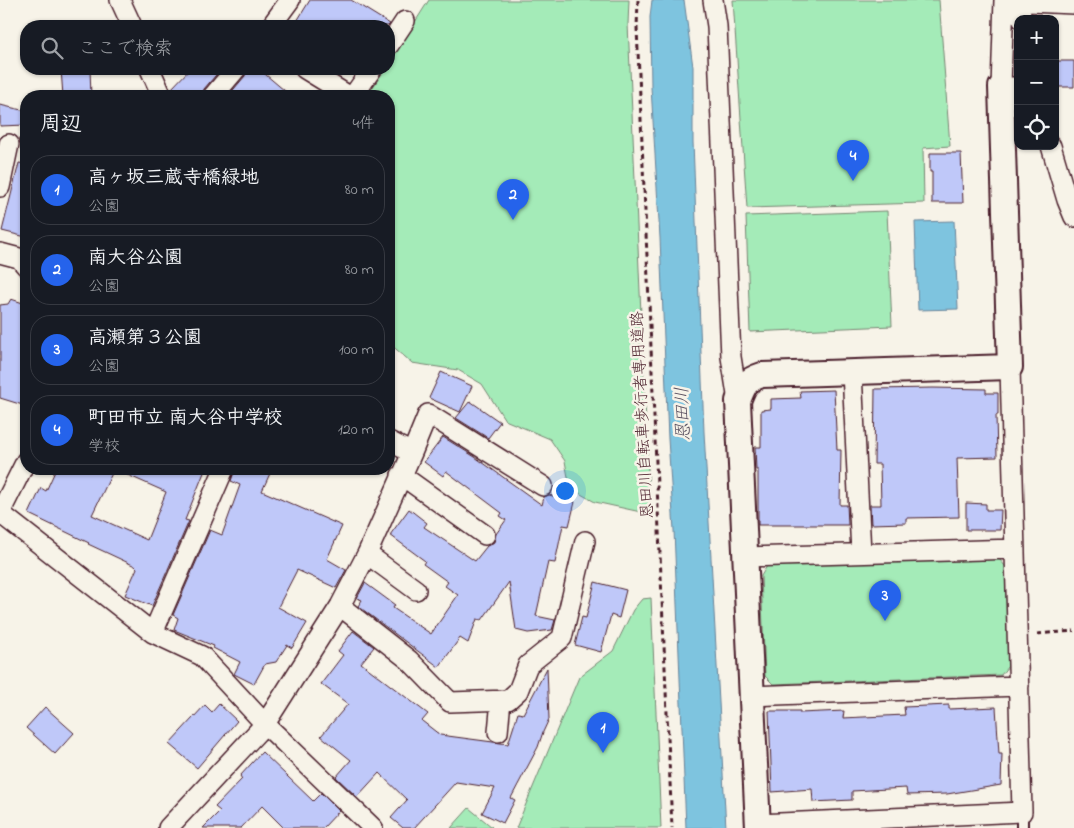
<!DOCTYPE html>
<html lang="ja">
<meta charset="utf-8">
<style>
:root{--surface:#171b24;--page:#20242c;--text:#f1f3f6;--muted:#9ea1a6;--line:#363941;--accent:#2563eb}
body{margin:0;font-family:"Indie Flower","Klee One",sans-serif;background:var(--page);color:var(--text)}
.controls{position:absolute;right:15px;top:15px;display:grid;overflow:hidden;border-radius:10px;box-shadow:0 1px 4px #0004}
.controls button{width:45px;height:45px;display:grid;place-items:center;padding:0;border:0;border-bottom:1px solid var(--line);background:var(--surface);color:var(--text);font:25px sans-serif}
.you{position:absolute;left:564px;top:490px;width:18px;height:18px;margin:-12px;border:4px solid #fff;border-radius:50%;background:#1a73e8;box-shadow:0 0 0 8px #1a73e833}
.badge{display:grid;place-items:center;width:32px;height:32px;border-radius:50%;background:var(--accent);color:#fff;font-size:16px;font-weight:700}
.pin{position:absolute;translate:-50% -41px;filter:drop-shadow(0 1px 2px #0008)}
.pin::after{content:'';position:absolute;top:26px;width:18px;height:15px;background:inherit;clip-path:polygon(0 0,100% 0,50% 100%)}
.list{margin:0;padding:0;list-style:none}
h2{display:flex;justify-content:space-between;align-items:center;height:65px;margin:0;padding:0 20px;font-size:21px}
h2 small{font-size:16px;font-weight:400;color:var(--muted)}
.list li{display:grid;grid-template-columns:32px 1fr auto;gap:15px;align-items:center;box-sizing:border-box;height:70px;margin:0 10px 10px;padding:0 10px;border:1px solid var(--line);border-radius:20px}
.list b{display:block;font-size:19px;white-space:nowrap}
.list p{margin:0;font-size:16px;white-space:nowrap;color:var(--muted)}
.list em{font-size:16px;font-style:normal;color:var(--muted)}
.icon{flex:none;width:28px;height:28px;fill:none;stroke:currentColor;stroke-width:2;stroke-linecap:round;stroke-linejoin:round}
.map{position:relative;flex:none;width:1074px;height:828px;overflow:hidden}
.search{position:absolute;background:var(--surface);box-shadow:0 1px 4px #0004;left:20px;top:20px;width:375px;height:55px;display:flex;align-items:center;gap:12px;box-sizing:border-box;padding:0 18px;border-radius:20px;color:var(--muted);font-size:19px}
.panel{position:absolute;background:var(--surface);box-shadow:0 1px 4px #0004;left:20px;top:90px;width:375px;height:385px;border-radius:20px}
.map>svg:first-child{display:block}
.green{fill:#a4ebb8;stroke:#778572}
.water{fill:#7ec4df;stroke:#698297}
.building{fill:#bfc8f9;stroke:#4a1f2b}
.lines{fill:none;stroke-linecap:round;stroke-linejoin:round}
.service-casing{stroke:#4a1f2b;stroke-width:14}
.minor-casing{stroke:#4a1f2b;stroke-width:22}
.tertiary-casing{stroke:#4a1f2b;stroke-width:28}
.path{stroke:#4a1f2b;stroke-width:3;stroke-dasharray:5 4;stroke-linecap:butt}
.service{stroke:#f7f3e8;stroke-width:10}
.minor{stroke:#f7f3e8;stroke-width:19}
.tertiary{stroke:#f7f3e8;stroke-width:24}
.labels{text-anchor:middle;stroke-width:5;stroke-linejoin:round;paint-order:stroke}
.street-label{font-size:16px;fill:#4a1f2b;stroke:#f7f3e8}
.water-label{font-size:18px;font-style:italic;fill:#5a5161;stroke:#f7f3e8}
</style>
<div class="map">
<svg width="1074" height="828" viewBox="0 0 1074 828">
<rect width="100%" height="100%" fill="#f7f3e8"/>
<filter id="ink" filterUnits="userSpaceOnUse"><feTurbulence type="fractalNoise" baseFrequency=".02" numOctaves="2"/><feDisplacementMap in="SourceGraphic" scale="10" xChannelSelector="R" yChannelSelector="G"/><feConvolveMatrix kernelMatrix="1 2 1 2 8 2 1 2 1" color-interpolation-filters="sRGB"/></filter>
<g filter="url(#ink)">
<!-- green -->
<path class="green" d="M429 0H629L628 24 650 514 595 502 570 488 565 461 550 439 505 420 482 384 458 370 412 363 389 343V96H367L385 69H389V63Z
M733 0H939L950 146 923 148 924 203 747 208Z
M887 211 892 326 750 332 746 216Z
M999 559 1006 567 1008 666 1001 675 773 684 765 676 761 576 767 566Z
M651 598 661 828H516L579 677 613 651 633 610 642 599Z
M469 808 492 827 491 828H451Z"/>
<!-- water -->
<path class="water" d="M652 0H684L693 67V142L704 432 726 828H686L674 530 668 439 660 238 651 87 650 17Z
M954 221 958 309 918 310 915 222Z"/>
<!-- building -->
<path class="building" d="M310 0H351L390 24 388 26H294Z
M1055 61H1074V87H1055Z
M61 69H90L91 96H63Z
M190 69H221L204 89 202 96H173L171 89Z
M247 69H259L291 96H228L245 76Z
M0 105 26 111V125L0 126Z
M930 153H961L963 203H932V172H930Z
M19 163 26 164V237L2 231Z
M11 299 26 304V406L0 398V305L8 304Z
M441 372 472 386 460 412 429 398Z
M933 388 986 389V393H998V415H996L997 457 957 458 959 517 906 518V523L871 524 870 505H881L880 464H874L875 389Z
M834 390 837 450H841L840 505H847L848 525H758V470H756L755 447H761V410L771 409V399L801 398 800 391Z
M470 401 500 422 488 438 456 418Z
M443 437 475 457 542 505 544 497 549 495 575 502 569 526 563 525 555 563 548 562 536 616 555 620 552 630 528 633 516 630 509 582 482 620 477 619 468 643 460 638 439 667 358 606 362 600 357 598 365 583 395 605 393 608 431 634 458 595 445 586 448 582 423 564 425 561 390 535 409 509 427 523 424 527 475 561 487 546 494 542 496 534 506 520 500 516 502 513 446 471 443 476 424 462Z
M56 469H114L92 515 147 540 166 492 114 469H212L210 472 205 470 185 520 189 521 152 606 125 595 137 568 135 566 88 544 89 543 29 514 41 488 46 491Z
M235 469H272L262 491 342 526 327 559 346 570 336 588 297 570 278 607 307 623 292 648 287 645 276 662 265 664 254 684 234 674 240 662 213 648 214 646 174 630 178 618 173 615 210 530 222 535 240 485 231 481Z
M966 503 986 504V510H1001L1000 530H966Z
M595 582 626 590 619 618 611 615 601 652 575 645 582 617 586 618Z
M353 631 374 647 361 663 428 714 422 721 440 735 508 744 518 713 523 714 547 668 549 719 543 732 538 747 511 798 515 800 503 823 482 813 495 788 456 782 414 828H403L391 818 407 800 379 773 357 797 336 777 351 760 321 736 348 704 321 684 343 655 338 651Z
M219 704 237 721 197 768 169 744 205 705 212 712Z
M949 705V709L996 707 999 754H1002L1001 785 947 794 907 795 906 788 852 791V800L813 802 812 789 772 792 769 711H800V713L844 711 843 718 905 715 904 707Z
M45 707 74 733 55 754 26 728Z
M262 752 313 801 321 793 339 811 323 828H284L262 806 241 828H203L220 811 215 807 242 779 240 776Z"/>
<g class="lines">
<defs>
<path id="service" d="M1022 812V828"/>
<path id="minor" d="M120 0 132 26
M713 0 717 26 731 357 738 401
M1004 0 1001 87H1018
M1017 0 1022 19
M1004 1 1074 4
M271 26 290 0
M389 45 405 21
M150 69 162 96
M305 69 349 96
M213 96 236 69
M353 96 372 69
M1051 146 1067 200 1074 217
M0 187 9 144
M0 253 19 258 26 266
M852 372 861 553
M412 453 428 414 543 486
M401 475 485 535
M0 513 153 633 202 656 265 724 373 828
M0 513 26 461
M367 554 416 590
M744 557 1015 549
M340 606 409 660 450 702 508 700 518 691 528 665 562 638 585 541
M153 633 224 469
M752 696 1019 686
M498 732 501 700
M758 824 1022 812 1010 367
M168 828 265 724 340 606 367 554 412 453 389 441"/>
<path id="tertiary" d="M758 828 738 401C744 385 746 380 762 375L1010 367 1001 87"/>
</defs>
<!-- service casing -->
<use href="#service" class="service-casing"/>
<!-- minor casing -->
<use href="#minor" class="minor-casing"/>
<!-- tertiary casing -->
<use href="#tertiary" class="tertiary-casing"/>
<!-- path -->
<path class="path" d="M638 0 637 28 672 828
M1037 634 1074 631"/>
<!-- service -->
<use href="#service" class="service"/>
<!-- minor -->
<use href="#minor" class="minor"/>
<!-- tertiary -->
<use href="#tertiary" class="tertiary"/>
</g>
</g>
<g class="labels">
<!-- street labels -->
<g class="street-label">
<text transform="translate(641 415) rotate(-93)" y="6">恩田川自転車歩行者専用道路</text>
</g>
<!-- water labels -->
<g class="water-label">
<text transform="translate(682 414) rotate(-92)" y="6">恩田川</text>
</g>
</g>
</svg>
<div class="controls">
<button>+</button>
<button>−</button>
<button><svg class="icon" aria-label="locate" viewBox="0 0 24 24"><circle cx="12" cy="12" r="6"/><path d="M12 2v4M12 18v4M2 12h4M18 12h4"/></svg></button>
</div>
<div class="you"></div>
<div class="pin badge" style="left:603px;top:753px">1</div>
<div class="pin badge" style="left:513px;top:220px">2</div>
<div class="pin badge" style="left:885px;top:621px">3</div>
<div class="pin badge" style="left:853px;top:181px">4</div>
<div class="search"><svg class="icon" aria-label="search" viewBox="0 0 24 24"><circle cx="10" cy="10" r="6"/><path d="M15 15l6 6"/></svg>ここで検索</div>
<section class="panel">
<h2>周辺<small>4件</small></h2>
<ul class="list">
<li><span class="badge">1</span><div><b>高ヶ坂三蔵寺橋緑地</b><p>公園</p></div><em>80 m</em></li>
<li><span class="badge">2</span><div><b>南大谷公園</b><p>公園</p></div><em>80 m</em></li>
<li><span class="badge">3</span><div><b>高瀬第３公園</b><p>公園</p></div><em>100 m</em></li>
<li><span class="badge">4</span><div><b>町田市立 南大谷中学校</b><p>学校</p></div><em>120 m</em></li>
</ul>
</section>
</div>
